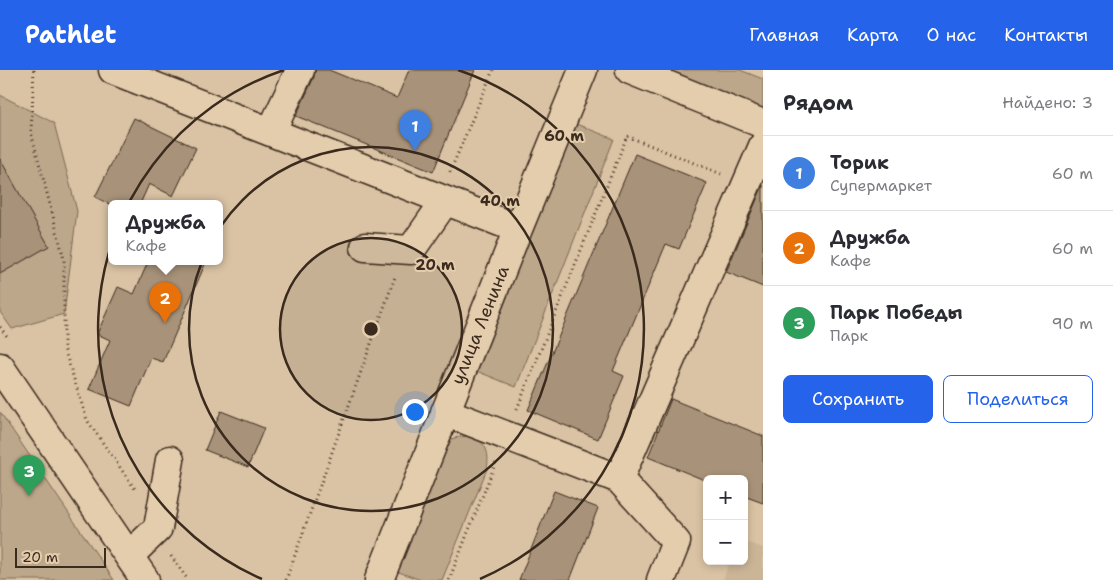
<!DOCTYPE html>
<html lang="ru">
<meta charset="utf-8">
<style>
:root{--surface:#fff;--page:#f7f7f7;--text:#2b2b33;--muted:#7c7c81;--line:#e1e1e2;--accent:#2563eb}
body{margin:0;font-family:"Shantell Sans",sans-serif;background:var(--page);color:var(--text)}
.controls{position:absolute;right:15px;bottom:15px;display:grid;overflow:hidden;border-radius:8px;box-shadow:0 2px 8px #0003}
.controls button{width:45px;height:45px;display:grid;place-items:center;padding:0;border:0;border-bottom:1px solid var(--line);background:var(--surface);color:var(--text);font:25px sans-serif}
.scale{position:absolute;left:15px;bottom:12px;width:91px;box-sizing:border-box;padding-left:5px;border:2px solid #3b2a1e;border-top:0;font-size:14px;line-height:18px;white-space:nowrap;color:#3b2a1e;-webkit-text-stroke:4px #e4cdad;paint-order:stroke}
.you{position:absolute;left:414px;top:341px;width:18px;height:18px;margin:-12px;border:4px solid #fff;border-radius:50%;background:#1a73e8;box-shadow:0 0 0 8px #1a73e833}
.badge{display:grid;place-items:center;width:32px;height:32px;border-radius:50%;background:var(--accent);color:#fff;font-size:16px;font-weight:700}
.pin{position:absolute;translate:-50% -41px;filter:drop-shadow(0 1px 2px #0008)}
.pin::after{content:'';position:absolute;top:26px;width:18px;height:15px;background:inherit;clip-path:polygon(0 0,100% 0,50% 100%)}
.popup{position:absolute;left:108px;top:130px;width:115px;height:65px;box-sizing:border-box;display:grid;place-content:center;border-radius:8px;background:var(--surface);filter:drop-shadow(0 1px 4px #0005);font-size:16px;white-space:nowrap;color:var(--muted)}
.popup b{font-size:19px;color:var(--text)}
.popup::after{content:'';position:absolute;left:50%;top:100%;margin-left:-10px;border:10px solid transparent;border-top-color:var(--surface)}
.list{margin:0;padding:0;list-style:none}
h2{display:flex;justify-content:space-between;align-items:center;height:65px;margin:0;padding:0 20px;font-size:21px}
h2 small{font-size:16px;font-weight:400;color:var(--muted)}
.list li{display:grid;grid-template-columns:32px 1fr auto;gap:15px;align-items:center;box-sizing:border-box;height:75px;padding:0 20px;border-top:1px solid var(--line)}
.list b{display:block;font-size:19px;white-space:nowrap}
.list p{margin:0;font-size:16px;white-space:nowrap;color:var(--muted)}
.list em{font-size:16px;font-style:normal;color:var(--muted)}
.actions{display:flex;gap:10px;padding:15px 20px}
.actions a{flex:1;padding:11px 0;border:1px solid var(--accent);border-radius:8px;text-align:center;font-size:18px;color:var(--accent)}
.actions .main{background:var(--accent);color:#fff}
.map{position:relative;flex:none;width:763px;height:510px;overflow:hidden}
header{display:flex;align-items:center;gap:30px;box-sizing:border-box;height:70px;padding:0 25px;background:var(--accent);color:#fff}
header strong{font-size:24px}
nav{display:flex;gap:28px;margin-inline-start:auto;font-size:18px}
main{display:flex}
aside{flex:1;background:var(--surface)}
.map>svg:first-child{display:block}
.built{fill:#cbb597}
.green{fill:#bca78b;stroke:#7c6854}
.building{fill:#a8937a;stroke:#3b2a1e}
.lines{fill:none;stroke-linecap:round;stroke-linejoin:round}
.minor-casing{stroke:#3b2a1e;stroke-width:31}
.major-casing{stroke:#3b2a1e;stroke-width:31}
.path{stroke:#3b2a1e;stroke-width:3;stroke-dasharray:1 4;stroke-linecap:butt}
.minor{stroke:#e4cdad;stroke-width:28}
.major{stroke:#e4cdad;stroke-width:28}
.ring{fill:none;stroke:#3b2a1e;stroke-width:2.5}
.labels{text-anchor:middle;stroke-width:4;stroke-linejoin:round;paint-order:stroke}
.street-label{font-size:18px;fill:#3b2a1e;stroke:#e4cdad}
.centre{fill:#3b2a1e;stroke:#e4cdad;stroke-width:2.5}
.ring-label{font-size:15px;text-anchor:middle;font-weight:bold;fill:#3b2a1e;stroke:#e4cdad;stroke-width:4;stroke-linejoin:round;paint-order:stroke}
</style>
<header>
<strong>Pathlet</strong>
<nav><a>Главная</a><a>Карта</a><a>О нас</a><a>Контакты</a></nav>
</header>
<main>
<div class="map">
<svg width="763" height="510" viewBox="0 0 763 510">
<rect width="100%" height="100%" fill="#dac3a4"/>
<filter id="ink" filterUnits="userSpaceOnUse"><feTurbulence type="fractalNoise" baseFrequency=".02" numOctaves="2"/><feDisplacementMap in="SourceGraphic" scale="10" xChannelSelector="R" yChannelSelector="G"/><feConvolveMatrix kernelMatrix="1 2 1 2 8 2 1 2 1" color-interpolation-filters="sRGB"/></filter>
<g filter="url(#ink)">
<!-- built -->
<path class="built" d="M744 471 763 478V510H723L730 491H744Z"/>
<!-- green -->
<path class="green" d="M672 0H740L763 9V42L670 4Z
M0 25 54 53 77 141 64 244 12 259 0 242Z
M571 52 614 69 516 317 474 300Z
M0 342 114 510H0Z
M469 366C486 372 490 381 487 399L442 510H421L393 500 448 370 458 367Z"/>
<!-- building -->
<path class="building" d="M315 0H329L397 28 409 0H475L433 102 296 46 314 7Z
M134 48 196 78 173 126 149 114 140 134H109L95 127Z
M635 84 707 113 679 179 666 174 613 301 624 306 598 369 528 340Z
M0 89 49 176 0 204Z
M763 115V217L726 202Z
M148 192H206L163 292 151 288 131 336 89 319 110 270 97 264 118 217 134 224Z
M671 329 763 366V433L744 426V409H707V411L648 387Z
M221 341 264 358 248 397 205 380Z
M554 421 598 438 570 510H519Z"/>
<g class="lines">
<defs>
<path id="minor" d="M113 0 518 159
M630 0 763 54
M271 62 300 0
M365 177 411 180 445 131
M445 342 619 409 676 472 661 510
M619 409 763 76
M129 486 158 458 170 390
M379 510 518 159 583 0"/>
<path id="major" d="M0 297 145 510"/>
</defs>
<!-- minor casing -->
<use href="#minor" class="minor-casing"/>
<!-- major casing -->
<use href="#major" class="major-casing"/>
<!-- path -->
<path class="path" d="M34 0 31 62 53 146 64 189V278L87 350 135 419
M450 102 493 0
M0 257 9 269
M517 339 627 66 721 104
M171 486 188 510
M286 510 395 207
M449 510 496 392"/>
<!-- minor -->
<use href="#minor" class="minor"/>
<!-- major -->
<use href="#major" class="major"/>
</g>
</g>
<!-- distance rings -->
<circle cx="371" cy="259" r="91" fill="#3b2a1e" fill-opacity=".12"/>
<g class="ring">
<circle cx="371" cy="259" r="91"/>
<circle cx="371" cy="259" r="182"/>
<path d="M262 509A273 273 0 0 1 284 0M458 0A273 273 0 0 1 480 509"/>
</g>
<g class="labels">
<!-- street labels -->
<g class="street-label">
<text transform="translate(480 255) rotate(-68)" y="6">улица Ленина</text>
</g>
</g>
<circle cx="371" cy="259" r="8" class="centre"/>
<g class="ring-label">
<text x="564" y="71">60 m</text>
<text x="500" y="136">40 m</text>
<text x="435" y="200">20 m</text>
</g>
</svg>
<div class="controls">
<button>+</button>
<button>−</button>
</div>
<div class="scale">20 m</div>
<div class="you"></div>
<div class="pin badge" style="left:415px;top:81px;background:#3f7fe0">1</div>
<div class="pin badge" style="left:165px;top:253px;background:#e8710a">2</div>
<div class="popup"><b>Дружба</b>Кафе</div>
<div class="pin badge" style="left:29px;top:426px;background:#2e9e5b">3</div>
</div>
<aside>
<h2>Рядом<small>Найдено: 3</small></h2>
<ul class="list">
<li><span class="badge" style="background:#3f7fe0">1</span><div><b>Торик</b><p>Супермаркет</p></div><em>60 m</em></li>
<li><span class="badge" style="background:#e8710a">2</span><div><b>Дружба</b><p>Кафе</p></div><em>60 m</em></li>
<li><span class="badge" style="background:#2e9e5b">3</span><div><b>Парк Победы</b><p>Парк</p></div><em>90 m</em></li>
</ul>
<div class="actions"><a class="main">Сохранить</a><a>Поделиться</a></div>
</aside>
</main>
